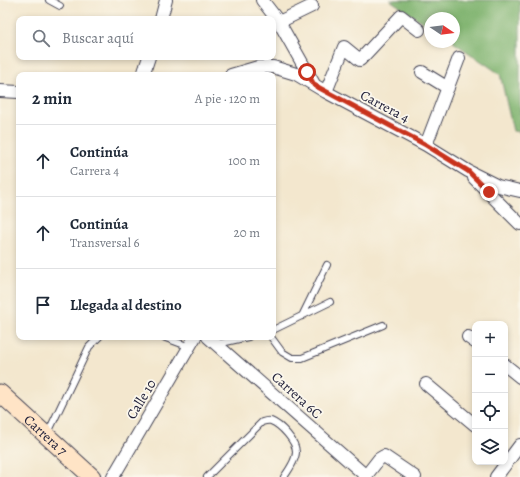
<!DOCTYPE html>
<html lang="es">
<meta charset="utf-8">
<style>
:root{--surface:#fff;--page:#f6f6f7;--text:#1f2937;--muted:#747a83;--line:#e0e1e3}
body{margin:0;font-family:Alegreya,serif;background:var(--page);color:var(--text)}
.controls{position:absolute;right:12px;bottom:12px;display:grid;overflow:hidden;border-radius:8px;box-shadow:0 2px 6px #0003}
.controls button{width:36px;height:36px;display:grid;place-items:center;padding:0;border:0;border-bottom:1px solid var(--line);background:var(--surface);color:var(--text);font:20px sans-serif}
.compass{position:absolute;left:424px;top:12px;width:36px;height:36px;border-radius:50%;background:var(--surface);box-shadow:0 2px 6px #0003;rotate:103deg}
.stop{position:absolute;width:12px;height:12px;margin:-9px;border:3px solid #c8321e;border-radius:50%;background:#fff}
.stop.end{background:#c8321e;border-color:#fff;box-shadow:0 1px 4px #0008}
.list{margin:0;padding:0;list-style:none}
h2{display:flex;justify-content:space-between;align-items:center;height:52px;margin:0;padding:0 16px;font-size:17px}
h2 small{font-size:13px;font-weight:400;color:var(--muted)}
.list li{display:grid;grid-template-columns:26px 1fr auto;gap:12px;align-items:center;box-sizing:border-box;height:72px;padding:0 16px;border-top:1px solid var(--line)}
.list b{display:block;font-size:15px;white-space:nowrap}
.list p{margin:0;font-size:13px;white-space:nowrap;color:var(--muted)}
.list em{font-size:13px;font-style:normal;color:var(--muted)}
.icon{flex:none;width:22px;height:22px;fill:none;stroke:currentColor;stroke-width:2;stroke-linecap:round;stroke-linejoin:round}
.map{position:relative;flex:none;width:520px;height:477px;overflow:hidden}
.search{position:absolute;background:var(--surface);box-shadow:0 2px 6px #0003;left:16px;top:16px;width:260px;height:44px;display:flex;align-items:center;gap:10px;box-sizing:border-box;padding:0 14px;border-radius:8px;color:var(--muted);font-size:15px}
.panel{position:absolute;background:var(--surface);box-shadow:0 2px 6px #0003;left:16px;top:72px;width:260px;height:268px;border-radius:8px}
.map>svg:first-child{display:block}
.forest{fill:#80b46f;stroke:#516b55}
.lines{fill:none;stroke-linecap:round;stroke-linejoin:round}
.lane-casing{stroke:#414051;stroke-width:8}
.street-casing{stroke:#414051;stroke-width:14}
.secondary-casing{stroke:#414051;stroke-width:19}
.lane{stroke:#fff;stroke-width:6}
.street{stroke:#fff;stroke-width:12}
.secondary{stroke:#ffe4c6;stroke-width:17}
.route{stroke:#c8321e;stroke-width:5}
.labels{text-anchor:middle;stroke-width:3.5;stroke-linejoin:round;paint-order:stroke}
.street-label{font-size:14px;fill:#22223b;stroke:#fbf7ec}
</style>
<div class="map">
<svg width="520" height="477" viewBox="0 0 520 477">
<rect width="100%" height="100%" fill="#fbf7ec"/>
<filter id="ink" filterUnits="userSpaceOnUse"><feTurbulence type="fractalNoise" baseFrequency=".025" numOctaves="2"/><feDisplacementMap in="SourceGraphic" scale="8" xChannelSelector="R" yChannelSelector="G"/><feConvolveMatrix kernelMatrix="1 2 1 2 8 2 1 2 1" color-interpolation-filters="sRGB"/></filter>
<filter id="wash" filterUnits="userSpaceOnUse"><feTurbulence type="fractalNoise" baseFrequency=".012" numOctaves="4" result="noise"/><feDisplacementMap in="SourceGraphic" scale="16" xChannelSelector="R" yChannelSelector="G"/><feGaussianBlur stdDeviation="0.9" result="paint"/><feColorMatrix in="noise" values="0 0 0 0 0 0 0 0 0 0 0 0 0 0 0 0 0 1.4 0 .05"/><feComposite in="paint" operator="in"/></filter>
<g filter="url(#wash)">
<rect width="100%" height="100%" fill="#f3e7ce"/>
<!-- forest -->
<path class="forest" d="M390 0H520V132L513 131 500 74 453 42H454V18H430V27Z"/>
</g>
<g filter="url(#ink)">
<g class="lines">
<defs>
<path id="lane" d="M49 0 60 6
M302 316 327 265
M273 330 330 302
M163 337 190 347
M271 337 282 352 292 358H302L383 325
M217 344 248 337
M47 435 89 347 99 337
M207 477 262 422C265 421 268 420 271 421 281 425 296 441 296 452 296 460 289 470 284 477"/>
<path id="street" d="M262 0 279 22 314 84
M161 19 166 0
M279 22 312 6
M422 72 448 88
M143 75 149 57
M231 75 258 67H273L296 74 326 92 426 145 468 171 498 186 520 191
M0 91 19 92
M326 92 344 47 360 60 401 16 419 30
M426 145 459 58
M474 178 520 224
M208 337 366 476
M468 337 475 342
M505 365 520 377
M426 384 475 425
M113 477 195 337
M365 477 379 459 384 456 415 477
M496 477 520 445"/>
<g id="secondary">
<path id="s1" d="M0 393 92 477"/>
</g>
</defs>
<!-- lane casing -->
<use href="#lane" class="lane-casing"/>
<!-- street casing -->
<use href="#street" class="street-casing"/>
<!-- secondary casing -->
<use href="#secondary" class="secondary-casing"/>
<!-- lane -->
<use href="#lane" class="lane"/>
<!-- street -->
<use href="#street" class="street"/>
<!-- secondary -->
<use href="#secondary" class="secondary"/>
</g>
</g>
<g class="lines" filter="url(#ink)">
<!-- route -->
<path class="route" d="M307 72 314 85 426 145 468 171 489 192"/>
</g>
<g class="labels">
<!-- street labels -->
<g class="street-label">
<text transform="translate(385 106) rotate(28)" y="5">Carrera 4</text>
<text transform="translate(297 395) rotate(42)" y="5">Carrera 6C</text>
<text transform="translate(141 399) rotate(-59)" y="5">Calle 10</text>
<text dy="5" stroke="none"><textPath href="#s1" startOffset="62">Carrera 7</textPath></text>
</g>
</g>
</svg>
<div class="controls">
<button>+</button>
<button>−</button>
<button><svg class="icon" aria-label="locate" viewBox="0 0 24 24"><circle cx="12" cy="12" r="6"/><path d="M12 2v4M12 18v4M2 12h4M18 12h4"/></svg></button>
<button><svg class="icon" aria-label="layers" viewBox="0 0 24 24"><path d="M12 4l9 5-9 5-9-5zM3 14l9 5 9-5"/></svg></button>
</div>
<svg class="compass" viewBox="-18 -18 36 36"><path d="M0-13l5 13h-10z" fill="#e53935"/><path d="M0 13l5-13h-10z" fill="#747a83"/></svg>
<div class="stop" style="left:307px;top:72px"></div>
<div class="stop end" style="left:489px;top:192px"></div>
<div class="search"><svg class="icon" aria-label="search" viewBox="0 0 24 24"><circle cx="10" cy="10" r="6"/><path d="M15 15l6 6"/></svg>Buscar aquí</div>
<section class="panel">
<h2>2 min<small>A pie · 120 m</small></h2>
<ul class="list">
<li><svg class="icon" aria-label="ahead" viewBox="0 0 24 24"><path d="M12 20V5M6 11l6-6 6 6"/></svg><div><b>Continúa</b><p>Carrera 4</p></div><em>100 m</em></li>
<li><svg class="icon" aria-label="ahead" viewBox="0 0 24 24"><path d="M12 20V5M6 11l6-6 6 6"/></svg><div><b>Continúa</b><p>Transversal 6</p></div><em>20 m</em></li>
<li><svg class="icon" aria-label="arrive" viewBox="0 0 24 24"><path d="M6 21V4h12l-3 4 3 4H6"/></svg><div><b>Llegada al destino</b></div></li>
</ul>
</section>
</div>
